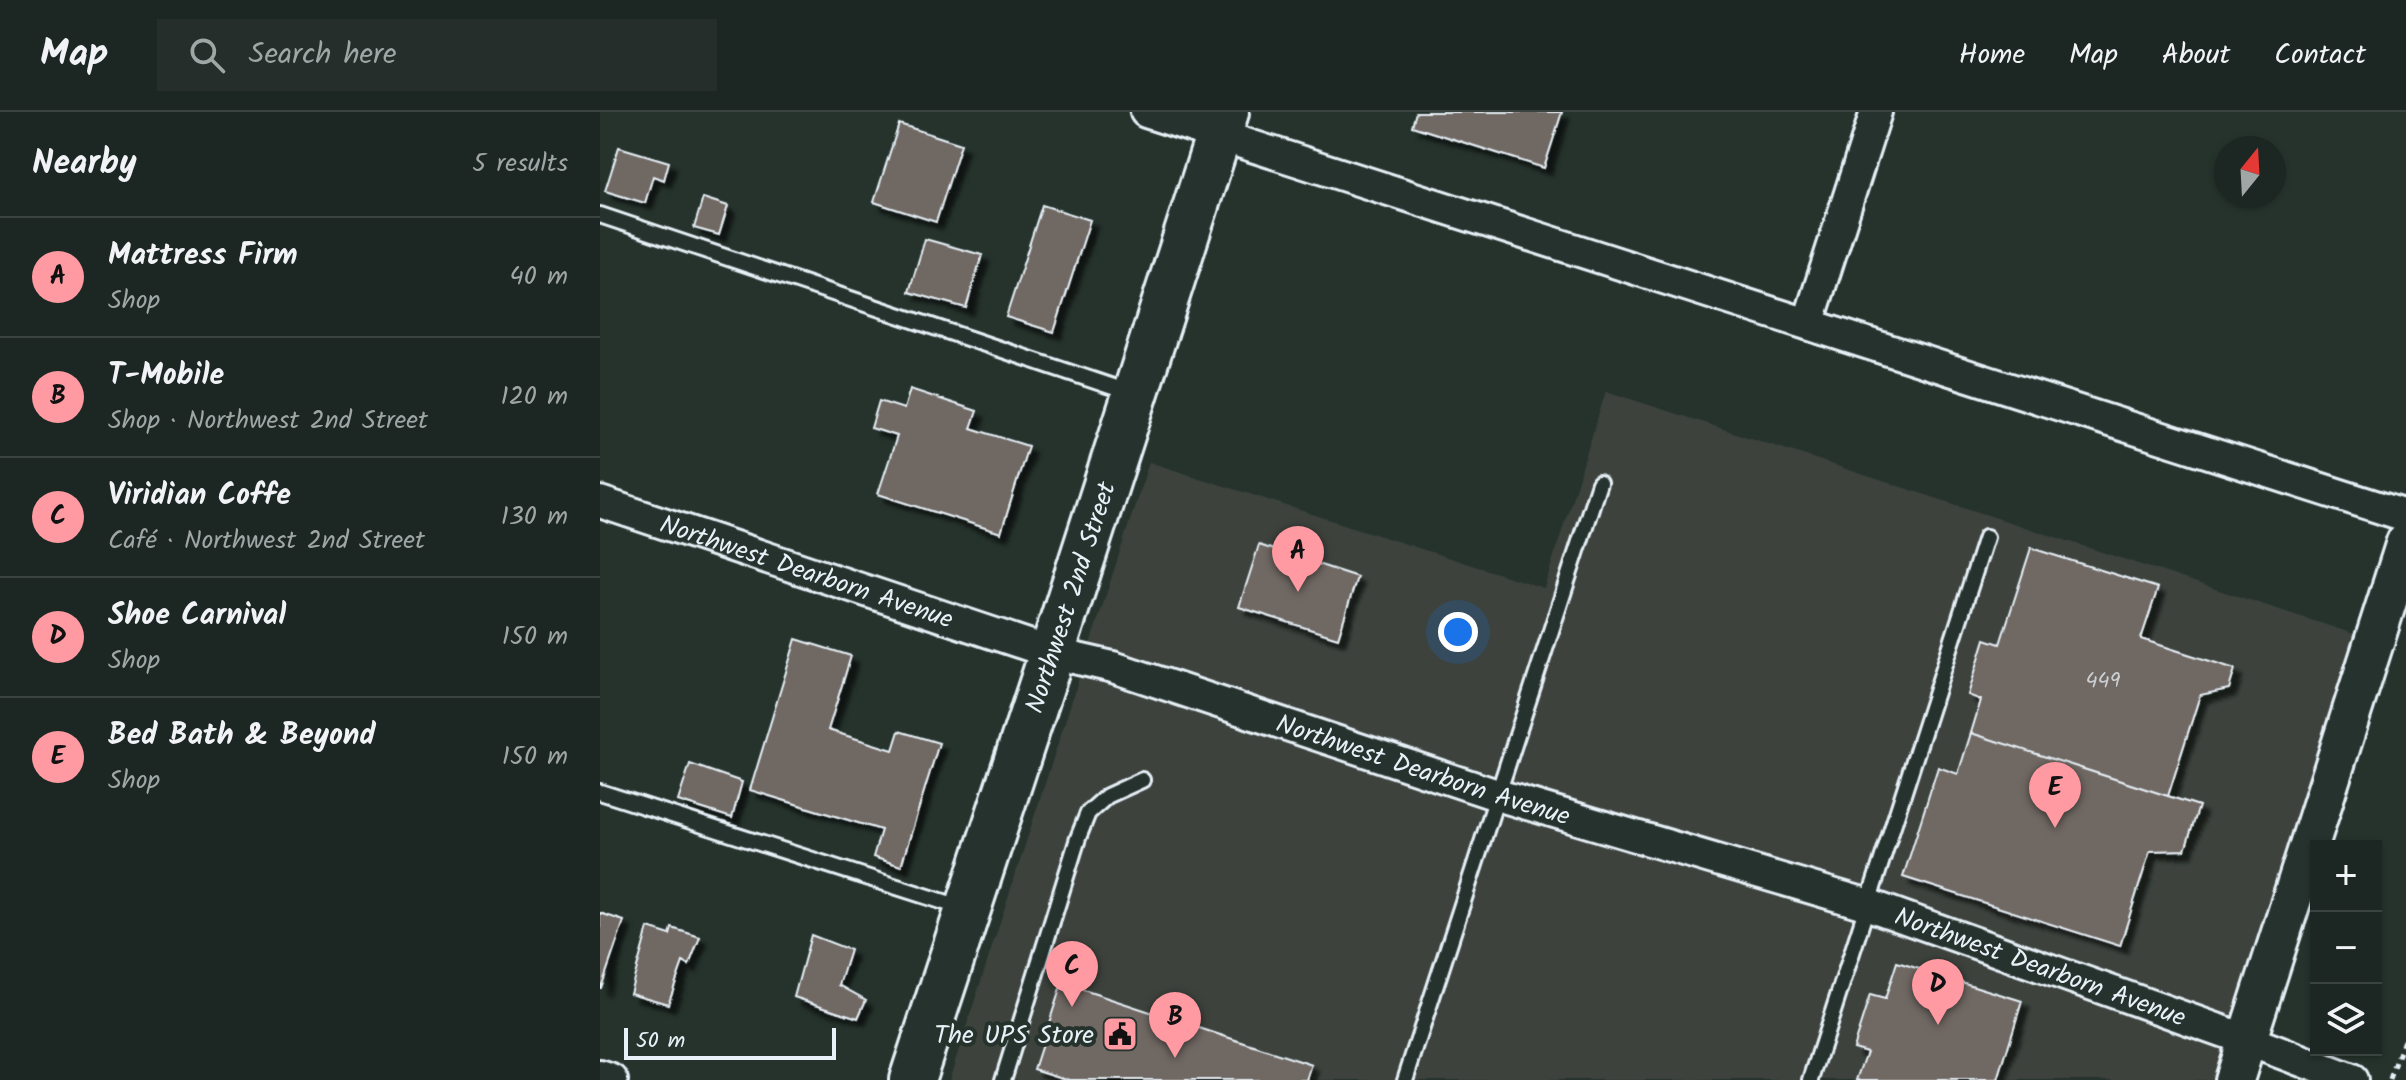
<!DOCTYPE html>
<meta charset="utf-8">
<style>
:root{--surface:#1c2622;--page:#252e2a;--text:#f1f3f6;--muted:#a0a5a5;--line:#3a4340;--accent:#ff9aa2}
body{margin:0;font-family:Kalam,sans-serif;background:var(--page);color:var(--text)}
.controls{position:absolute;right:24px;bottom:24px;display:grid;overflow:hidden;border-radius:0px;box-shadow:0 2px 6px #0004}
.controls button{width:72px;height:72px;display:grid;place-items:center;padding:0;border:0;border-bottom:2px solid var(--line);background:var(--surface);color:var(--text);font:40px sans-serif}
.compass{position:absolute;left:1614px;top:24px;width:72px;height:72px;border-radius:50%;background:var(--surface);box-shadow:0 2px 6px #0004;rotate:18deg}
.scale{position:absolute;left:24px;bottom:20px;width:212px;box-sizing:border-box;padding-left:8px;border:4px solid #e8f1f8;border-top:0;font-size:22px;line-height:28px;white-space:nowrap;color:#e8f1f8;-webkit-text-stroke:6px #26332d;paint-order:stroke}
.you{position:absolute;left:858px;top:520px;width:28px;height:28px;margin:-20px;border:6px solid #fff;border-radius:50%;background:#1a73e8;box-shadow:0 0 0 12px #1a73e833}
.badge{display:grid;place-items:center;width:52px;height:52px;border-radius:50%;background:var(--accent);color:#111;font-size:26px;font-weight:700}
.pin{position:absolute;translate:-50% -66px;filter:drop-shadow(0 2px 4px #0008)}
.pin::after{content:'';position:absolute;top:42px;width:28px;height:24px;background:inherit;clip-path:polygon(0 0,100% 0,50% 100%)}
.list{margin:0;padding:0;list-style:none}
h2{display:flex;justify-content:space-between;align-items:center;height:104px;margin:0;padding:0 32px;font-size:34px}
h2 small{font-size:26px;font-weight:400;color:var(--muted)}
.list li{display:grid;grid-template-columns:52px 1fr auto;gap:24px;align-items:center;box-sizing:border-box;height:120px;padding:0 32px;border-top:2px solid var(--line)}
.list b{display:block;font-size:30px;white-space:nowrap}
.list p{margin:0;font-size:26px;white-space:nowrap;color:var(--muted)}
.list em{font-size:26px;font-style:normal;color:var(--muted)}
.icon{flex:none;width:44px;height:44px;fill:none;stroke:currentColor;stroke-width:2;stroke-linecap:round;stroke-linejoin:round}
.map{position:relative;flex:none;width:1806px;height:968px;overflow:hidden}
header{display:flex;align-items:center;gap:48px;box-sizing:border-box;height:112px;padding:0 40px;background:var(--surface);border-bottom:2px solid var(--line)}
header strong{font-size:38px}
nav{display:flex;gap:44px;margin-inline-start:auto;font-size:28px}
.search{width:560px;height:72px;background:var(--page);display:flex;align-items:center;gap:20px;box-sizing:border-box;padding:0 28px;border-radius:0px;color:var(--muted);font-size:30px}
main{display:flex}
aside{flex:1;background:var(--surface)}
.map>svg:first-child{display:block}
.built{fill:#3c433d}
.building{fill:#706863;stroke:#e8f1f8;stroke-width:2;filter:url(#shadow)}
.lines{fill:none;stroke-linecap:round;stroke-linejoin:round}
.service-casing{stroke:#e8f1f8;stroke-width:20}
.minor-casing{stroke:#e8f1f8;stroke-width:36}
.tertiary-casing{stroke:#e8f1f8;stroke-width:44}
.primary-casing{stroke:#e8f1f8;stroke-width:50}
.path{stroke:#e8f1f8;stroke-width:5;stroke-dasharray:6 6;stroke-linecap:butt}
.service{stroke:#26332d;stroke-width:14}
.minor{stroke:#26332d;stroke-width:30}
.tertiary{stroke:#26332d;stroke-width:38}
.primary{stroke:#26332d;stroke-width:44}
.labels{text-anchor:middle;stroke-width:8;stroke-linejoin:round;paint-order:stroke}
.number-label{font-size:22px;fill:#cacfd3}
.street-label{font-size:26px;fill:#e8f1f8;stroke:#26332d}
.poi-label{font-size:26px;fill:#e8f1f8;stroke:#26332d;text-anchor:end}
</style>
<header>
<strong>Map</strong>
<div class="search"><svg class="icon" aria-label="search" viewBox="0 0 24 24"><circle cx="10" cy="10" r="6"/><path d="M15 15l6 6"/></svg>Search here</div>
<nav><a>Home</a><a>Map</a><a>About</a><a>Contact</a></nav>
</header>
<main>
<aside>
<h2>Nearby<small>5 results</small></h2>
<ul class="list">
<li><span class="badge">A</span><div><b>Mattress Firm</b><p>Shop</p></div><em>40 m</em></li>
<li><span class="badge">B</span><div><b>T-Mobile</b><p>Shop · Northwest 2nd Street</p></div><em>120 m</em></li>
<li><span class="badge">C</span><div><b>Viridian Coffe</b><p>Café · Northwest 2nd Street</p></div><em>130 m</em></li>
<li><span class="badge">D</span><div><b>Shoe Carnival</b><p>Shop</p></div><em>150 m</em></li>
<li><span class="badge">E</span><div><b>Bed Bath &amp; Beyond</b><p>Shop</p></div><em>150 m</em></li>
</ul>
</aside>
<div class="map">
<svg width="1806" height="968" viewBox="0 0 1806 968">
<defs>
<filter id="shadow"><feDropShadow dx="7" dy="7" stdDeviation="2" flood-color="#0009"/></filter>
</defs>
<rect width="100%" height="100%" fill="#26332d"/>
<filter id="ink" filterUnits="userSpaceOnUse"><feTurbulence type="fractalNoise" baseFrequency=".0125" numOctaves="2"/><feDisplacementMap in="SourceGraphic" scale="16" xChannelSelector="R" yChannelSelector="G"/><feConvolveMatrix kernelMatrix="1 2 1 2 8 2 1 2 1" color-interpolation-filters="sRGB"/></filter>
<g filter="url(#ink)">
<!-- built -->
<path class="built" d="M1006 279 1760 524 1613 968H349L549 350 944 476Z"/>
<!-- building -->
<path class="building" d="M816 0H962L944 56 812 14Z
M299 12 361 32 336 110 274 90Z
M19 35 69 50 64 68 53 64 45 91 5 79Z
M103 86 128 94 119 123 94 116Z
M442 93 490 108 454 220 406 205Z
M325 127 382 143 366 196 309 180Z
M310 277 377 299 371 316 428 334 401 421 278 382 297 324 271 316 279 289 304 297Z
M659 433 757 465 738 526 639 495Z
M1431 436 1558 476 1541 527 1635 557 1629 577 1600 583 1568 684 1371 621 1381 588 1368 583 1385 527 1400 532Z
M196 527 251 544 228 618 293 638 299 619 339 631 301 754 273 745 281 718 150 678Z
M1371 621 1599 694 1585 738 1550 739 1520 834 1303 765 1338 655 1358 662Z
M90 652 142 670 132 706 78 689Z
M0 801 24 809 1 876H0Z
M48 816 70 823 72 816 100 825 89 853 83 850 68 892 30 881Z
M211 823 250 838 239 873 266 888 258 906 194 885Z
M1297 850 1422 889 1398 968H1257L1267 940 1253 936 1270 883 1285 887Z
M462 871 712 953 707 968H469L434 957Z"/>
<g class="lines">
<defs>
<path id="service" d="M0 103 531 281
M0 680 363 796
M403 968 478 726 488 701 507 684 542 668
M805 968 999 371
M1211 968 1386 425"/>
<g id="minor">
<path d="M546 0 1806 404"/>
<path d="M1208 212 1276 0"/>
<path id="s1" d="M0 390 452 541 513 555 897 683 1269 793 1647 928 1752 968"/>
<path d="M0 964 12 968"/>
</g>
<path id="tertiary" d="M1634 968 1806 430"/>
<g id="primary">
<path id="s2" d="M312 968 452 541 626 0"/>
</g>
</defs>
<!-- service casing -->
<use href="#service" class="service-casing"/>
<!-- minor casing -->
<use href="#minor" class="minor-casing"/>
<!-- tertiary casing -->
<use href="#tertiary" class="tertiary-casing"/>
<!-- primary casing -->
<use href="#primary" class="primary-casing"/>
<!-- path -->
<path class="path" d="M1790 968 1806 922"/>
<!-- service -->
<use href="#service" class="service"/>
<!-- minor -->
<use href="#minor" class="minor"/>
<!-- tertiary -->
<use href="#tertiary" class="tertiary"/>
<!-- primary -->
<use href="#primary" class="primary"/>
</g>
</g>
<!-- icons -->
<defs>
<symbol id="civic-square" viewBox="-11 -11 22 22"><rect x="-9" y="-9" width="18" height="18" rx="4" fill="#ff9aa2" stroke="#26332d"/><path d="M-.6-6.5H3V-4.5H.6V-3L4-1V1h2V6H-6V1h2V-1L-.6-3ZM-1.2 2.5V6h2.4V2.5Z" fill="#111"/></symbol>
</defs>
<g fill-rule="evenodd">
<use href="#civic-square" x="500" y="902" width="40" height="40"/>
</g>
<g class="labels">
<!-- number labels -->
<g class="number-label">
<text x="1503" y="575">449</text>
</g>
<!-- street labels -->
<g class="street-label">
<text dy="9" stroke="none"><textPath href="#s1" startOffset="218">Northwest Dearborn Avenue</textPath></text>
<text dy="9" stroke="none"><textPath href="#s2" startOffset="508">Northwest 2nd Street</textPath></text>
<text dy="9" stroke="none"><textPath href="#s1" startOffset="866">Northwest Dearborn Avenue</textPath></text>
<text dy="9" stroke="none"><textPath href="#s1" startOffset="1514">Northwest Dearborn Avenue</textPath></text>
</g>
<!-- poi labels -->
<g class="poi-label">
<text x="494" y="931">The UPS Store</text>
</g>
</g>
</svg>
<div class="controls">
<button>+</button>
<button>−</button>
<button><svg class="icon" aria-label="layers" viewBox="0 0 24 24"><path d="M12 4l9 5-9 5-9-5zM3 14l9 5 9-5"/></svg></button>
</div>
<svg class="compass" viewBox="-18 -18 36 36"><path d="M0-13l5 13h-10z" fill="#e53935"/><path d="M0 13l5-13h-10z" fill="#a0a5a5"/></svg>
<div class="scale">50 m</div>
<div class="you"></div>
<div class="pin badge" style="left:698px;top:480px">A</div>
<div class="pin badge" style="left:575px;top:946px">B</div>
<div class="pin badge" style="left:472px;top:895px">C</div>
<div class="pin badge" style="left:1338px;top:913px">D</div>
<div class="pin badge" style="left:1455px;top:716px">E</div>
</div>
</main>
